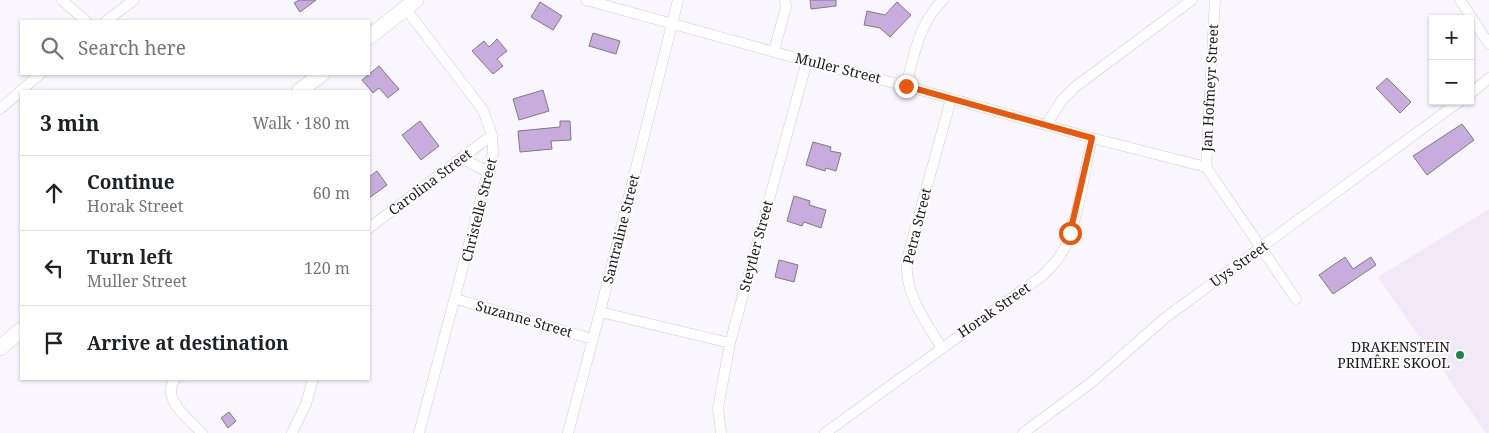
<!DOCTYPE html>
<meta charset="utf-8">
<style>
:root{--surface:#fff;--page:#f6f6f6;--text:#202124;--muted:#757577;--line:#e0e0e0}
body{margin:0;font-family:"Noto Serif",serif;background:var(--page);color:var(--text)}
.controls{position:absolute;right:15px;top:15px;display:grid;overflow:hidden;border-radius:0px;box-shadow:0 1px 4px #0004}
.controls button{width:45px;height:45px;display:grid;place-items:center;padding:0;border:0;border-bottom:1px solid var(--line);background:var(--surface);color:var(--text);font:25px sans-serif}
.stop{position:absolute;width:15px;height:15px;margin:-11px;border:4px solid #ea580c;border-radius:50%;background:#fff}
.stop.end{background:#ea580c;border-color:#fff;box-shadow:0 1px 5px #0008}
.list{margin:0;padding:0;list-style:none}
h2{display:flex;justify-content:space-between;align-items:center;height:65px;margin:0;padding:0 20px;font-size:21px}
h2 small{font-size:16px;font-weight:400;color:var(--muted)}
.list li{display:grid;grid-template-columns:32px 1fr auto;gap:15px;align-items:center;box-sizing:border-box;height:75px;padding:0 20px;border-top:1px solid var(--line)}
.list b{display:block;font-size:19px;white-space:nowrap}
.list p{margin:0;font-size:16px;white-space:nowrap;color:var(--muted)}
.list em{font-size:16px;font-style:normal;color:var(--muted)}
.icon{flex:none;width:28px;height:28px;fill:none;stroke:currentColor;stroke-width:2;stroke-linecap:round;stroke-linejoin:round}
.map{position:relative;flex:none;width:1489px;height:433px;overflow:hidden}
.search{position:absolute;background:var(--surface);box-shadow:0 1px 4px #0004;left:20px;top:20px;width:350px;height:55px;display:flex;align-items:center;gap:12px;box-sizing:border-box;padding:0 18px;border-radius:0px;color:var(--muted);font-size:19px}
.panel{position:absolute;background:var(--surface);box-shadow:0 1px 4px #0004;left:20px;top:90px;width:350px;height:290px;border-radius:0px}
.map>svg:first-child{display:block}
.built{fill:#f1e9f7}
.building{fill:#c7acdd;stroke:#7e7b81}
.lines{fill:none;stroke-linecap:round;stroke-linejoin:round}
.street-casing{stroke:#d0ccd3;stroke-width:11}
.secondary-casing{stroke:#d0ccd3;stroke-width:16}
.street{stroke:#fff;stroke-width:10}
.secondary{stroke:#fff;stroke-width:15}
.route{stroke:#ea580c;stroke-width:6}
.poi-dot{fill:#1d873e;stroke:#fff;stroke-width:2}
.labels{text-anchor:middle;stroke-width:4;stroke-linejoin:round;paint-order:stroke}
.street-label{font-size:14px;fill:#1b1a1c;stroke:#fff}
.poi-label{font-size:14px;fill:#1b1a1c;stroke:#fff;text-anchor:end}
</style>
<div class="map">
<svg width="1489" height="433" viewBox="0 0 1489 433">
<rect width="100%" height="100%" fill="#f9f6fd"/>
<!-- built -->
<path class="built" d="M1489 209V433H1486L1378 277Z"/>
<!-- building -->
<path class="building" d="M299 0H316L300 12 294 3Z
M810 0H836V6L811 9Z
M540 2 562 16 553 30 531 17Z
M897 2 911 15 890 37 880 28 864 25 867 11 885 15Z
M593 33 620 41 616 54 589 46Z
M497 39 507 51 497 59 503 66 493 74 472 51 484 41 489 47Z
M379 66 399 89 388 98 379 88 373 93 362 80Z
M1387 78 1411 102 1400 113 1376 88Z
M543 90 549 111 519 120 513 99Z
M420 121 439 146 421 160 402 135Z
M560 121H570L571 140 551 141 552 149 520 152 518 131 560 127Z
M1462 124 1474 140 1427 175 1413 156Z
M813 142 831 147 830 151 841 153 836 171 826 168 825 171 806 165Z
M377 171 387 185 369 198V177Z
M794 196 810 201 809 205 826 210 821 228 804 222 802 226 787 221Z
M1345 257 1353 269 1371 257 1376 265 1333 294 1319 275Z
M779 260 798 265 794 282 775 277Z
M229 412 236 421 228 428 221 418Z"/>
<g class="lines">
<defs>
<path id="street" d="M62 0 86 21
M586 0 807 61 906 86 1092 138 1206 167
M1215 0 1206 167 1296 299
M1460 0 1489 44
M405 8 483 110 492 135 493 153 419 433
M106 21 134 0
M774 51 786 7 785 0
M906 86C914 55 919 23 943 0
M1470 94 1489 78
M0 109 40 74
M1046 125 1062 100 1075 87 1192 0
M461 158 490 173
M369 228 492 135
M456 299 592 339
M600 312 730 343
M941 347C924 318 904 294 907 259L951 99
M175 379C160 398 190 421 202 433
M292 433 306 404 313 379
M568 433 600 312 678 0
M721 433 718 408 730 343 807 61
M825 433 1042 276C1050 268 1059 260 1064 249 1079 217 1084 173 1092 138
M1023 433 1092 382 1165 318 1460 101"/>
<path id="secondary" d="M369 37 416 0
M299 91 322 74
M0 348 21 330"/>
</defs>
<!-- street casing -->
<use href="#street" class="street-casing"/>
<!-- secondary casing -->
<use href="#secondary" class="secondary-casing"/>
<!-- street -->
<use href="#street" class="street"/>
<!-- secondary -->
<use href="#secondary" class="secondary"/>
</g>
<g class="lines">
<!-- route -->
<path class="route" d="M906 86 1092 138 1070 233"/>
</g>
<!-- markers -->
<circle class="poi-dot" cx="1460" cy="355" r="5"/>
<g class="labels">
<!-- street labels -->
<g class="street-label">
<text transform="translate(838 68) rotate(14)" y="5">Muller Street</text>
<text transform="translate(1210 88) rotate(-87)" y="5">Jan Hofmeyr Street</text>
<text transform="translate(430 182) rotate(-37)" y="5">Carolina Street</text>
<text transform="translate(479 210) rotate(-76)" y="5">Christelle Street</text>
<text transform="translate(917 226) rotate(-76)" y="5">Petra Street</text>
<text transform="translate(621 229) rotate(-76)" y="5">Santraline Street</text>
<text transform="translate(756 246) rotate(-75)" y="5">Steytler Street</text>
<text transform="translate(1239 264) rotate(-36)" y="5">Uys Street</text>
<text transform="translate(994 310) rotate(-35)" y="5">Horak Street</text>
<text transform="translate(524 319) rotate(16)" y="5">Suzanne Street</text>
</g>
<!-- poi labels -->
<g class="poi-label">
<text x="1450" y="352">DRAKENSTEIN<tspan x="1450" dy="16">PRIMÊRE SKOOL</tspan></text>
</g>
</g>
</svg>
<div class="controls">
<button>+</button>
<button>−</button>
</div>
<div class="stop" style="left:1070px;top:233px"></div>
<div class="stop end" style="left:906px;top:86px"></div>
<div class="search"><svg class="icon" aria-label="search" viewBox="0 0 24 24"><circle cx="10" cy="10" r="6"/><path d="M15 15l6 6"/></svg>Search here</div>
<section class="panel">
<h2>3 min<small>Walk · 180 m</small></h2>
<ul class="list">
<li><svg class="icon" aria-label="ahead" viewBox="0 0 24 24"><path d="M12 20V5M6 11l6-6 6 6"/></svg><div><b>Continue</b><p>Horak Street</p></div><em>60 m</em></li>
<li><svg class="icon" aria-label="left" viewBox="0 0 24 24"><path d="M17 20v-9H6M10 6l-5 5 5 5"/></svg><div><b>Turn left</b><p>Muller Street</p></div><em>120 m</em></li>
<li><svg class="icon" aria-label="arrive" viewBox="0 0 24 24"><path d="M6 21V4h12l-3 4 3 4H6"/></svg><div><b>Arrive at destination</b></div></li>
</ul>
</section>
</div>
